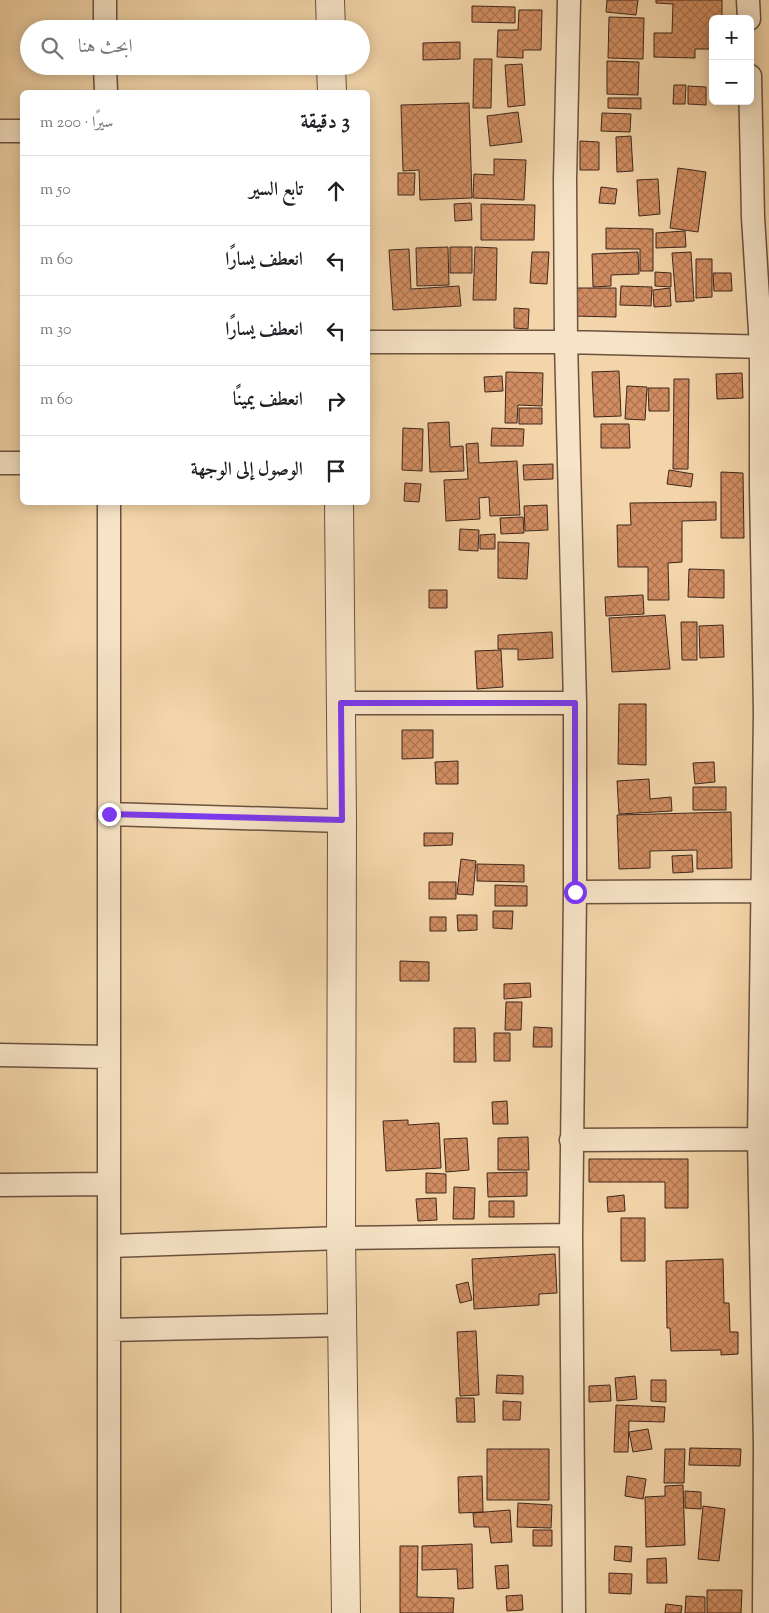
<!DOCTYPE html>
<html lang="ar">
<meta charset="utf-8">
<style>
:root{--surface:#fff;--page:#f2f2f2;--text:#202124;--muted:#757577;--line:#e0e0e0}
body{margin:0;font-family:"Sorts Mill Goudy",Amiri,serif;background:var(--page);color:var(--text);direction:rtl}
.controls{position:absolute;right:15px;top:15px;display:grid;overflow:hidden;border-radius:8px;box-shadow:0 2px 12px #0003}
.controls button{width:45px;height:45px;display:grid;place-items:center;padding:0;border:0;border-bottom:1px solid var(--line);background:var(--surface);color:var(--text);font:25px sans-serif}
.stop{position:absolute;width:15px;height:15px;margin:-11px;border:4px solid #7c3aed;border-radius:50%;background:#fff}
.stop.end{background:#7c3aed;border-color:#fff;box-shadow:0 1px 5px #0008}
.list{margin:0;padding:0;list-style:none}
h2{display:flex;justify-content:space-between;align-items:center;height:65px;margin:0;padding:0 20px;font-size:21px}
h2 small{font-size:16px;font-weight:400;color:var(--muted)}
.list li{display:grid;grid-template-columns:32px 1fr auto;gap:15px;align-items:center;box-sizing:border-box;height:70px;padding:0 20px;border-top:1px solid var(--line)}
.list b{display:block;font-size:19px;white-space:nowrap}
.list em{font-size:16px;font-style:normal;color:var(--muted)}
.icon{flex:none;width:28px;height:28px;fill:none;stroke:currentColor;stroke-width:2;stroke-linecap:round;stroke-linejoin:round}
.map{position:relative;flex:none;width:769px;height:1613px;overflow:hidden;direction:ltr}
.search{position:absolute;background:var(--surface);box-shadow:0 2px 12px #0003;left:20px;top:20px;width:350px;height:55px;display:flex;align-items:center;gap:12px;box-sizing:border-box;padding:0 18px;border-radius:28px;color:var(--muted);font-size:19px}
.panel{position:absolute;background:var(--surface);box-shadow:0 2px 12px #0003;left:20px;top:90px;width:350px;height:415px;border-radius:8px;direction:rtl}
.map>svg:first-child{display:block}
.building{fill:url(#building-cross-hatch);stroke:#3e271d}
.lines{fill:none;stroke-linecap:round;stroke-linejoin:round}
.minor-casing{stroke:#6b5240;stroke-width:25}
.tertiary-casing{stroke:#6b5240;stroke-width:30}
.minor{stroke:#f7e4c7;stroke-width:22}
.tertiary{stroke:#f7e4c7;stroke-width:28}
.route{stroke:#7c3aed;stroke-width:6}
</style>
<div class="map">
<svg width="769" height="1613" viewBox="0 0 769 1613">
<defs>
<pattern id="building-cross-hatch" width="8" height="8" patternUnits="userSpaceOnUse" patternTransform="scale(1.25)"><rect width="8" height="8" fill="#d18d61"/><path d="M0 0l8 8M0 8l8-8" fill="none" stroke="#ab734f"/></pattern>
</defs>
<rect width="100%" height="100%" fill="#f3d5a9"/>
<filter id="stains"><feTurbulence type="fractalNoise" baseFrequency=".004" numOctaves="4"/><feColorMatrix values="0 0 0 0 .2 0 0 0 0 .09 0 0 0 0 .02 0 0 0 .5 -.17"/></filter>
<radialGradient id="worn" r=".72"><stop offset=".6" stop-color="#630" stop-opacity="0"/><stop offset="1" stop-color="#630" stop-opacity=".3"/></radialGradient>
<!-- building -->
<path class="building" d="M607 0H638L636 15 606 12Z
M656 0H722V18H711V49H695V58L654 57V33H672L673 4 656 3Z
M472 6 515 7V23L472 22Z
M519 10H542L541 50H523V58L497 57 498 30H518Z
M609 17 644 18 643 59 608 58Z
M460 42V59L423 60V43Z
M474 59H492L491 108H473Z
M607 61 639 62 638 95 607 94Z
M522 64 525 105 508 107 505 65Z
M674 85H686L685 104H673Z
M688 86 706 87V105L688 104Z
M608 98H641V109L608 108Z
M469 103 472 198 420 200 419 170 403 171 401 105Z
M518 112 522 142 490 146 487 116Z
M602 113 631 114 630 132 601 131Z
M631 136 633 171 617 172 616 137Z
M580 141 599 142V170H580Z
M494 159 526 160 524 200 473 198 474 174 494 175Z
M678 168 706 172 698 232 670 228Z
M398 173H415L414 195H398Z
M658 179 660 214 639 216 637 180Z
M601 187 617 189 615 204 599 203Z
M471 203 472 220 455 221 454 204Z
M481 204 535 205 534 240H481Z
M606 228 653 229V271H640V249H606Z
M685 231 686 247 656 248V233Z
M448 247 449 285 417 286 416 248Z
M450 247H472V273H450Z
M475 247 497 248 496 300H473Z
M409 249 411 289 459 286 461 306 393 310 389 250Z
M532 252H549L547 284 530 283Z
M638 252 639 274 611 275V286L593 287 592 254Z
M691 252 694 301 676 302 672 253Z
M696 259H712V297L696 298Z
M655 272 671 273V287L655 286Z
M713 273H731L732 291H714Z
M621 286 652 287 651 306 620 305Z
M572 288H616V317L572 316Z
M670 288 671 306 654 307 653 290Z
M514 308 529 309 528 329 514 328Z
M619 371 621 416 594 417 592 372Z
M506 372 543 373 542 406 518 405 517 423H505Z
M742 373 743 398 717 399 716 374Z
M502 376 503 391 485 392 484 377Z
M674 379H689L688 469H673Z
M627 386 647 387 645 420 625 419Z
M648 388H669V411H649Z
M519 408H542V424H519Z
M449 422 450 447 463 446 464 471 430 472 428 423Z
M601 424H629L630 448H601Z
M403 428 423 429 422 471 402 470Z
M492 428 524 429 523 446H491Z
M478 443 479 463 517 461 520 515 490 516 489 497 479 498 480 519 446 521 444 480 468 479 466 444Z
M553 464V479L524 480 523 465Z
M669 470 693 474 691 487 667 484Z
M721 472 743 473 744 538H721Z
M405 483 421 484 419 502 404 501Z
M716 502V520L682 521V562L668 563 669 600H648V567H618L617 525H631L630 503Z
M547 505 548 530 525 531 524 506Z
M523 517 524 533 501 534 500 518Z
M460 529 479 530 478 551 459 550Z
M495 534V549H480V535Z
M498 542 529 543 527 579 498 578Z
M689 569 724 570V598L688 597Z
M429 590H447V608H429Z
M643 595 644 614 606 616 605 597Z
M665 615 670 669 612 672 609 618Z
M681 622H697V660H682Z
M723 625 724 657 700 658 699 626Z
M552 632 553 658 518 660V649H498V635Z
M501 650 503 687 477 689 475 651Z
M619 704H646V765L618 764Z
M402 730H433V758L402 759Z
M458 761V784H436L435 762Z
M714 762 715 782 695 784 693 763Z
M649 779 650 799 671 797 672 811 619 814 617 781Z
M693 787H726V810H693Z
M731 812 732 868 697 869V850L650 851V868L619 869 617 815Z
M424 833H453L452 845 424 846Z
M692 855 693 872 673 873 672 856Z
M461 859 476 861 473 895 457 894Z
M477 864 524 865V882L477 881Z
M429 882H456V899H429Z
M495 885 527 886V906H495Z
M493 911H513L512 929 493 928Z
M457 915H477V930L458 931Z
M430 917H446V931H430Z
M400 961 429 962V981H400Z
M530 983 531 997 504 999V984Z
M506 1002H522L521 1030H505Z
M534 1027 552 1028V1047H533Z
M454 1028H475L476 1062H454Z
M494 1033H510V1061H494Z
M507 1101 508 1124H493L492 1102Z
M408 1120V1125L439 1123 441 1168 386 1171 383 1121Z
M528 1137 529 1170H498V1138Z
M467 1138 469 1170 446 1172 444 1139Z
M589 1159H688V1208H665V1182H589Z
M527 1172V1196L488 1197 487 1173Z
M426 1173 446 1174V1193H426Z
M454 1187 475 1188 474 1219H453Z
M624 1195 625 1211 608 1212 607 1197Z
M436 1198 437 1220 418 1221 416 1199Z
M489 1201H514V1217H489Z
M621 1218H645V1261H621Z
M555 1254 557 1293 539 1294V1305L474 1309 472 1259Z
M723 1259 724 1303H729L730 1332H738V1354L721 1355V1350L671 1351 670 1328H667L666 1261Z
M468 1282 472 1300 460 1303 456 1285Z
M476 1331 479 1395 460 1396 457 1332Z
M497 1375 523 1376V1394L496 1393Z
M635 1376 637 1399 617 1401 615 1378Z
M651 1380H666V1402L651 1401Z
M610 1385 611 1401 589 1402V1386Z
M456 1398H474L475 1422H457Z
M503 1401 521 1402 520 1420H503Z
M616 1405 665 1407 664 1422 629 1421 628 1452H614Z
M648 1429 652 1449 633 1452 629 1432Z
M690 1448 741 1449 740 1466 689 1465Z
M487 1449H549V1500H487Z
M665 1449H685L684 1483H664Z
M482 1476 483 1512 459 1513 458 1477Z
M627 1476 646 1479 643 1499 625 1496Z
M683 1485 685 1545 646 1547 645 1497 665 1496V1486Z
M685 1491 701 1492V1509L685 1508Z
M518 1503 552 1505 551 1528 517 1527Z
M703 1506 725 1509 719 1561 698 1559Z
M510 1510 512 1542 491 1543 489 1527H474L473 1513Z
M533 1530H552V1546H533Z
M472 1544 473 1588 458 1589 457 1569 422 1570V1546Z
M400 1546H418L417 1597 454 1598 453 1613H400Z
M615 1546 632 1547 631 1562 614 1560Z
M666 1558 667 1583H647V1559Z
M508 1565 509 1588 497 1589 495 1566Z
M609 1573 632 1574 631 1594 609 1593Z
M707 1590H742L741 1613H707Z
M522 1595 523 1610 507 1611 506 1596Z
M686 1596 705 1597V1613H685Z
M666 1604 682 1606 681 1613H665Z"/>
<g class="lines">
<defs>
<path id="minor" d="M105 0V29
M569 0 565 179 566 342 575 703V892L571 1235 574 1613
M748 0 749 19
M105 66 106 92
M750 76 753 217 761 347V488L765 713 759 1139 765 1447 764 1613
M0 131H22
M368 342H566L769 347
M0 463H22
M341 703H575
M109 814 342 821
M575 892 762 891
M0 1055 108 1057
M571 1140 759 1139
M0 1185 108 1184
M110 1246 341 1238 571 1235
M109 1330 342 1325
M109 1613V502"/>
<path id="tertiary" d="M330 0 331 29
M331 66 332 92
M339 502 342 821 341 1238 346 1613"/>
</defs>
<!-- minor casing -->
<use href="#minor" class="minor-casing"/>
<!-- tertiary casing -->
<use href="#tertiary" class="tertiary-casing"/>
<!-- minor -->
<use href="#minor" class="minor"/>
<!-- tertiary -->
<use href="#tertiary" class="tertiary"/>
</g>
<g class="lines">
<!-- route -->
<path class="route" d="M109 814 342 820 341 703H575V892"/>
</g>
<rect width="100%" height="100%" filter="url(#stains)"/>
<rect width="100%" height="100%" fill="url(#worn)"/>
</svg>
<div class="controls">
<button>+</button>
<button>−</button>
</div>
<div class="stop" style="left:575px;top:892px"></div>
<div class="stop end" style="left:109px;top:814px"></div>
<div class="search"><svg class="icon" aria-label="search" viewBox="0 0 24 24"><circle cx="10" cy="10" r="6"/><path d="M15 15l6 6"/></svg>ابحث هنا</div>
<section class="panel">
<h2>3 دقيقة<small>سيرًا · 200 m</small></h2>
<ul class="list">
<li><svg class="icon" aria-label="ahead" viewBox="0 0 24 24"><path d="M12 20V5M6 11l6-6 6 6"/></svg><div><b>تابع السير</b></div><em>50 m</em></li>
<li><svg class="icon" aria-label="left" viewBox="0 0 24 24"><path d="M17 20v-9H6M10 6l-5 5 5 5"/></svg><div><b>انعطف يسارًا</b></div><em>60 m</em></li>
<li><svg class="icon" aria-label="left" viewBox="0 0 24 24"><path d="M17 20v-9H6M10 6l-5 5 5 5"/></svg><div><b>انعطف يسارًا</b></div><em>30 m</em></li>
<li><svg class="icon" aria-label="right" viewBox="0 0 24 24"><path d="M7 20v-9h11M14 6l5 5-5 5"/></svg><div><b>انعطف يمينًا</b></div><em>60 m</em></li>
<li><svg class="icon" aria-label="arrive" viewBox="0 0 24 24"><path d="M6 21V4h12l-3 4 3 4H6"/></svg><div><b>الوصول إلى الوجهة</b></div></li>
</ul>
</section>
</div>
